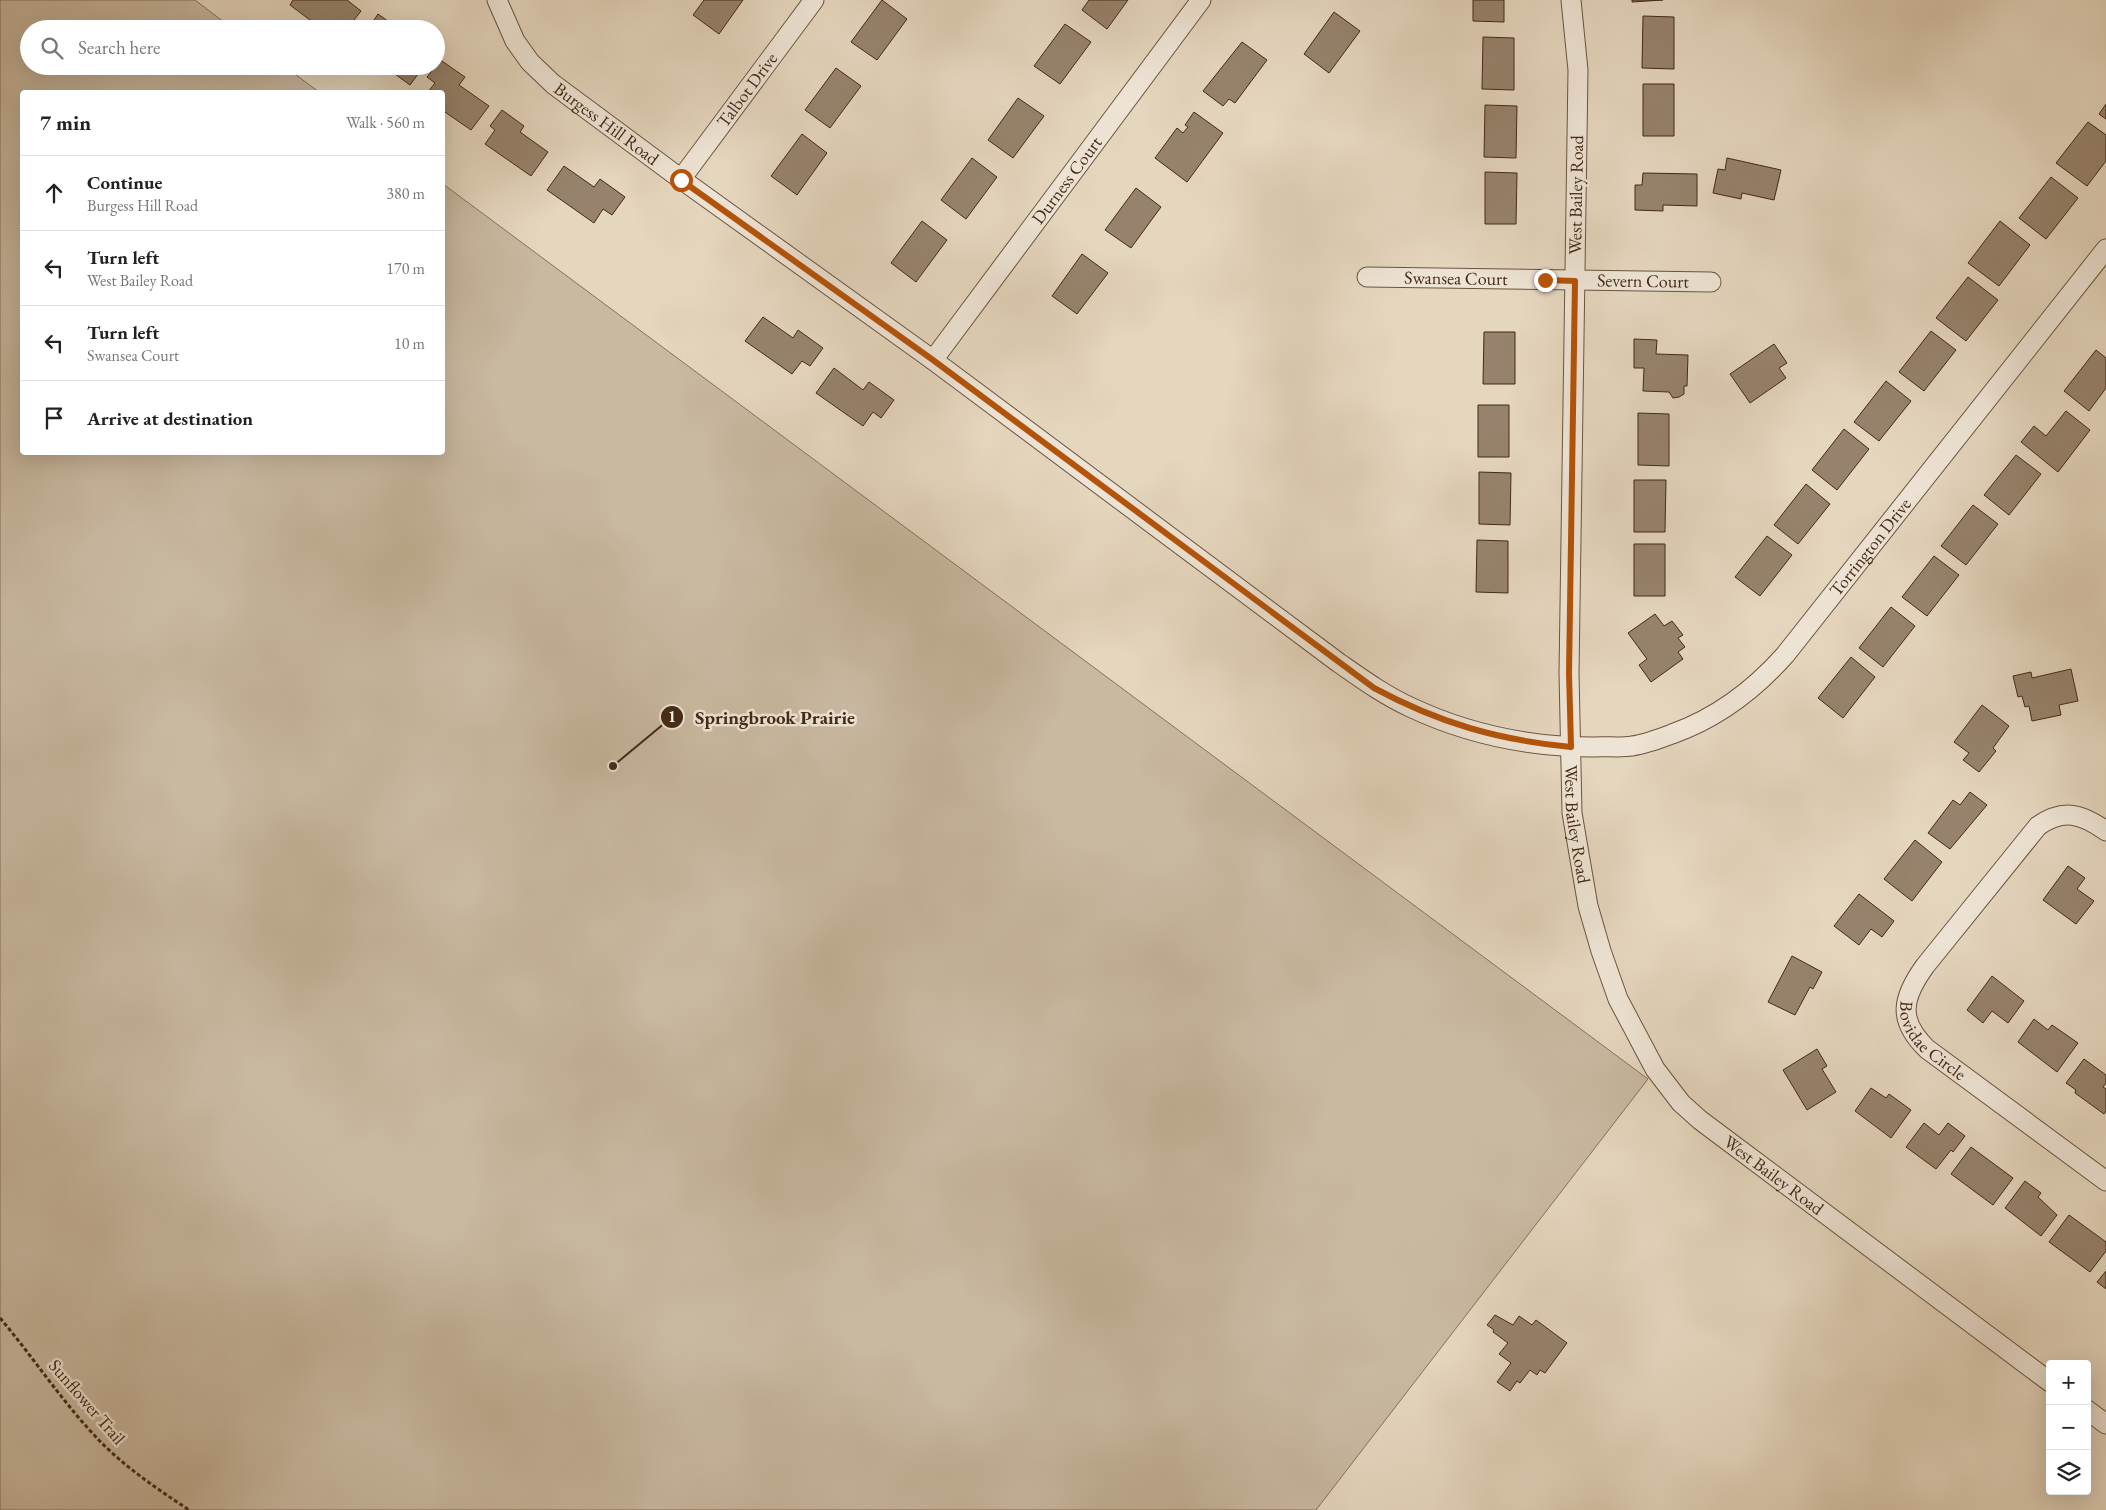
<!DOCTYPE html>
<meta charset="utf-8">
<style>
:root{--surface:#fff;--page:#f6f6f6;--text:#222;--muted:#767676;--line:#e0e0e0}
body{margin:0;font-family:"EB Garamond",serif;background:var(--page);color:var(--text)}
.controls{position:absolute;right:15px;bottom:15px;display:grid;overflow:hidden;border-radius:5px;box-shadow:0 5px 20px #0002}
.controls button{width:45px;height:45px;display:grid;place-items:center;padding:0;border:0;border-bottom:1px solid var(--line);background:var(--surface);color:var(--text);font:25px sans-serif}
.stop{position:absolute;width:15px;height:15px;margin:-11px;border:4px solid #b45309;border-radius:50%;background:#fff}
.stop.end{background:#b45309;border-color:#fff;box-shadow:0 1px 5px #0008}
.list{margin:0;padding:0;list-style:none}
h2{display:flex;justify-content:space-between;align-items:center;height:65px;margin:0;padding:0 20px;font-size:21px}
h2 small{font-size:16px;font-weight:400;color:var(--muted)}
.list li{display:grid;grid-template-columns:32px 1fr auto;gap:15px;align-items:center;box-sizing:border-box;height:75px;padding:0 20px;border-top:1px solid var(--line)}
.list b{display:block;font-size:19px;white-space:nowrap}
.list p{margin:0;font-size:16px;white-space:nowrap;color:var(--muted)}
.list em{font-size:16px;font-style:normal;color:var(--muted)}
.icon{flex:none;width:28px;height:28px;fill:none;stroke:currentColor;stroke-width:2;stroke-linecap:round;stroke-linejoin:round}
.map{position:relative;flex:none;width:2106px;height:1510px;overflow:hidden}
.search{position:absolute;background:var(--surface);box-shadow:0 5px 20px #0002;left:20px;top:20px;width:425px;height:55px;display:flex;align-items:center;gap:12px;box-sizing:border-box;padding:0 18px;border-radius:28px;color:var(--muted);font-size:19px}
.panel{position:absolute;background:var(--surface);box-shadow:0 5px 20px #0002;left:20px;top:90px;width:425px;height:365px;border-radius:5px}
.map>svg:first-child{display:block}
.green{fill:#c9b9a1;stroke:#86715b}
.building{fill:#97836d;stroke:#422915}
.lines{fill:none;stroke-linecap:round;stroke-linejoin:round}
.minor-casing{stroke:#6b543f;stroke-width:21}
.path{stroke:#422915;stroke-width:3;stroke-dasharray:4 2.5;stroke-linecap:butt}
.minor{stroke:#eee4d5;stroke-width:19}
.route{stroke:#b45309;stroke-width:6}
.labels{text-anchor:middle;stroke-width:5;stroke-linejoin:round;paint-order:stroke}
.street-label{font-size:18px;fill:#422915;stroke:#eee4d5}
.leader{fill:none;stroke:#422915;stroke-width:2}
.callout-dot{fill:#422915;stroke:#eee4d5;stroke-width:2}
.mark-label{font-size:15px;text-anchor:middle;font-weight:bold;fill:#fff}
.callout-label{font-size:19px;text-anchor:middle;font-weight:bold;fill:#422915;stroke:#eee4d5;stroke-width:5;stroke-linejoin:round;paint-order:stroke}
</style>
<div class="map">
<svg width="2106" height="1510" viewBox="0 0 2106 1510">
<rect width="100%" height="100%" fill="#e5d6be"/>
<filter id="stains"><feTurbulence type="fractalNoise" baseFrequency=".004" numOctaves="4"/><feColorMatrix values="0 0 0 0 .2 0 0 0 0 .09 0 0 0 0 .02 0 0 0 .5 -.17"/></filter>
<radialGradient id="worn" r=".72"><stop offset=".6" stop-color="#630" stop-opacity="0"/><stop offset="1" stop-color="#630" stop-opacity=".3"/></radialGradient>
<!-- green -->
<path class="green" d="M0 0H195L233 29H29V66H284L319 92H22V452H442L443 184 1648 1079 1316 1510H0Z"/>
<!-- building -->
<path class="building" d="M293 0H347L361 11 347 29H322L290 5Z
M704 0H743L719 34 693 15Z
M882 0 907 19 877 60 851 42Z
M1089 0H1128L1107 29 1082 10Z
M1473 0H1504V22L1473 21Z
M1632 0H1663L1632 2Z
M1334 12 1360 31 1329 73 1304 54Z
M378 14 399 29H368Z
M1643 16 1674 17V69L1642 68Z
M1065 24 1091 42 1060 84 1034 66Z
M1483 37 1514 38V90L1482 89Z
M1242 42 1267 60 1235 103 1229 99 1223 106 1203 91Z
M439 59 465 77 459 85 489 106 471 130 442 110V92H428L435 83 427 77 436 66Z
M384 66H424L410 85Z
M836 68 861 86 830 128 805 110Z
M1643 84H1674V136H1643Z
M1018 98 1044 116 1013 158 988 140Z
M2106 104V119L2099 114Z
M1485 105 1517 106 1516 158 1484 157Z
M502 110 524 126 520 132 548 152 531 176 485 144 495 130 490 126Z
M1194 112 1223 133 1187 182 1155 158 1177 128 1183 133 1188 127 1185 125Z
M2088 122 2106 135V161L2087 186 2056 163Z
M802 134 827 153 797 195 771 176Z
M972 158 997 177 966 219 941 200Z
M1727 158 1781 170 1774 200 1742 193 1741 199 1713 193 1718 169 1725 170Z
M564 166 594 187 600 179 625 197 612 215 603 209 594 223 547 190Z
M1485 172 1517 173 1516 224H1485Z
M1643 173 1697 174V206L1663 205V211L1635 210V185H1642Z
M2051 177 2078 198 2046 239 2019 218Z
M1136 188 1161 207 1131 248 1105 230Z
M922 221 947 240 916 282 891 263Z
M2000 221 2030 245 1999 286 1968 263Z
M1082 254 1108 273 1077 314 1052 296Z
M1968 277 1998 300 1966 341 1936 318Z
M763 317 793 338 798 330 823 348 810 366 802 361 792 374 745 341Z
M1931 331 1956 350 1924 391 1899 372Z
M1484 332H1515V384H1483Z
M1634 339 1657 340 1656 354 1688 355 1687 386H1684V394L1679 397 1673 398 1669 392 1643 391 1644 368H1634Z
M1774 344 1787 363 1779 368 1786 378 1750 403 1730 374Z
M2096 350 2106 358V388L2089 411 2064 391Z
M834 368 863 390 869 382 894 400 881 418 873 412 863 426 816 393Z
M1886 381 1911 401 1879 441 1854 422Z
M1478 405H1509V457H1478Z
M2066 411 2090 430 2058 472 2021 442 2034 426 2046 436Z
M1638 413 1669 414V466L1638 465Z
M1844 429 1869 449 1837 490 1812 470Z
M2016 455 2041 474 2009 515 1984 495Z
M1479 472 1511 473 1510 525 1479 524Z
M1634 480H1666L1665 532H1634Z
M1806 484 1830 504 1798 544 1774 525Z
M1973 505 1998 524 1966 565 1941 546Z
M1767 536 1792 555 1760 596 1735 577Z
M1477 540 1508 541V593L1476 592Z
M1634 544H1665V596H1634Z
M1934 556 1959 575 1927 616 1902 597Z
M1891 607 1915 626 1883 667 1859 648Z
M1655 614 1664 626 1672 621 1683 635 1678 638 1685 647 1678 652 1683 659 1651 682 1639 665 1647 659 1628 633Z
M1851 657 1875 677 1843 718 1818 698Z
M2071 669 2078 701 2059 705 2061 715 2032 721 2029 706 2025 707 2022 696 2018 697 2013 676 2031 672 2032 678Z
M1982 705 2009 726 1993 748 1996 751 1979 772 1963 760 1969 753 1954 742Z
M1970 792 1987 805 1950 849 1928 833 1953 800 1960 805Z
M1915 840 1942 862 1912 901 1884 879Z
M2068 866 2085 878 2077 889 2094 901 2076 924 2043 900Z
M1859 894 1894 921 1882 937 1871 929 1859 945 1834 926Z
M1792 956 1822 972 1813 989 1810 987 1795 1015 1768 1002Z
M1992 976 2024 1001 2008 1023 1992 1011 1983 1023 1967 1010Z
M2034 1019 2048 1030 2052 1025 2078 1043 2057 1072 2018 1042Z
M1817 1049 1827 1066 1822 1069 1836 1092 1807 1110 1783 1070Z
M2084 1059 2106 1075V1083L2103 1087 2106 1089V1111L2104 1114 2075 1093 2076 1090 2066 1083Z
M1871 1088 1886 1098 1889 1094 1911 1110 1891 1138 1855 1111Z
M1924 1123 1939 1135 1948 1123 1965 1136 1953 1152 1951 1150 1936 1169 1906 1147Z
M1971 1147 2013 1178 1993 1205 1951 1174Z
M2025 1181 2041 1193 2038 1197 2057 1215 2041 1236 2005 1208Z
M2069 1215 2106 1242V1251L2090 1272 2049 1242Z
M2106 1271V1289L2097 1282Z
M1495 1315 1513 1325 1519 1316 1532 1325 1536 1320 1567 1343 1545 1373 1540 1370 1537 1375 1530 1370 1520 1383 1517 1381 1510 1391 1497 1382 1511 1363 1499 1354 1508 1343 1493 1332 1494 1330 1487 1325Z"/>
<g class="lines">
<defs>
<g id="minor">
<path id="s1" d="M497 0 515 41 530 62 553 84 681 179 933 360 1339 663C1362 679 1384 695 1410 707 1467 734 1531 747 1594 747 1606 746 1620 748 1632 746 1646 744 1659 739 1672 734 1717 718 1753 691 1785 655L2106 249"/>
<path id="s2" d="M1571 0 1578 70 1569 673 1572 813 1588 906 1601 951 1618 999 1655 1069 1681 1103 1700 1120 2050 1382"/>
<path id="s3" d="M681 179 814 0"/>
<path id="s4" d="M1367 277 1711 282"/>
<path id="s5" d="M933 360 1201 0"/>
<path id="s6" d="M2106 831C2082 814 2064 808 2038 826L1925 966C1902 998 1897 1020 1927 1049L2106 1181"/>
<path d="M2087 1410 2106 1424"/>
</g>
</defs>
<!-- minor casing -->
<use href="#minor" class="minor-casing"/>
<!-- path -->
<path class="path" d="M0 1318C33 1357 61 1400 96 1437 123 1466 156 1488 189 1510"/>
<!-- minor -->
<use href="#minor" class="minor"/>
</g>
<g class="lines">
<!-- route -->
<path class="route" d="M681 180 933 360 1374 688C1439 723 1498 740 1571 747L1569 673 1575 281 1545 280"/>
</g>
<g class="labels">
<!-- street labels -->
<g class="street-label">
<text dy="6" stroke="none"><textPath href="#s3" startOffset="111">Talbot Drive</textPath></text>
<text dy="6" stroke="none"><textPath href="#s1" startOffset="169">Burgess Hill Road</textPath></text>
<text dy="6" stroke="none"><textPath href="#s5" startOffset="224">Durness Court</textPath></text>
<text transform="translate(1576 195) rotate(-89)" y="6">West Bailey Road</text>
<text dy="6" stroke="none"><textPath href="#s4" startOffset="89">Swansea Court</textPath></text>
<text dy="6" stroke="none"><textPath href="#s4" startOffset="276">Severn Court</textPath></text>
<text dy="6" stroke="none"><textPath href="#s1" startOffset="1709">Torrington Drive</textPath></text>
<text dy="6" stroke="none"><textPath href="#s2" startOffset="825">West Bailey Road</textPath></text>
<text dy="6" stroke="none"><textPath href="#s6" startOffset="344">Bovidae Circle</textPath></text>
<text dy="6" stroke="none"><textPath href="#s2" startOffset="1245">West Bailey Road</textPath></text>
<text transform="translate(87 1402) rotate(49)" y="6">Sunflower Trail</text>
</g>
</g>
<!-- callouts -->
<path class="leader" d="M613 766L672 717"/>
<g class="callout-dot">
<circle cx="613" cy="766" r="5"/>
<circle cx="672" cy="717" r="12"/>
</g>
<g class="mark-label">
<text x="672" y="722">1</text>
</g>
<g class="callout-label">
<text x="775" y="724">Springbrook Prairie</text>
</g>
<rect width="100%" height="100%" filter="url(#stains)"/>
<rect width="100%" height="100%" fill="url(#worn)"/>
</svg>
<div class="controls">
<button>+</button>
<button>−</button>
<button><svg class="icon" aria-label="layers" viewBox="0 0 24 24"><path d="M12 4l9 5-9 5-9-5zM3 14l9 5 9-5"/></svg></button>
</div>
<div class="stop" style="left:681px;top:180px"></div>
<div class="stop end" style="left:1545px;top:280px"></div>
<div class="search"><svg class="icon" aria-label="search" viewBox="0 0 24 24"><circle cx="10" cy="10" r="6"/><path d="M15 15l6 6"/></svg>Search here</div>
<section class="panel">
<h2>7 min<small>Walk · 560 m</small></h2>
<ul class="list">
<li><svg class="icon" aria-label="ahead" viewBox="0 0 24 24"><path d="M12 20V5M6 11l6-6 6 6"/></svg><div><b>Continue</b><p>Burgess Hill Road</p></div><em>380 m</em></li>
<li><svg class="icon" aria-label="left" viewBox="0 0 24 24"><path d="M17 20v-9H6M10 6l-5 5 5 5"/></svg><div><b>Turn left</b><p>West Bailey Road</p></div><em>170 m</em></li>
<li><svg class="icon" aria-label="left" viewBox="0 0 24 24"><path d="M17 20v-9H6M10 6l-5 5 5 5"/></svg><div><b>Turn left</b><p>Swansea Court</p></div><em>10 m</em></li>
<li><svg class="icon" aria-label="arrive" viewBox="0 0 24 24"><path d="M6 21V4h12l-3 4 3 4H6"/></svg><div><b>Arrive at destination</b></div></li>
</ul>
</section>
</div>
